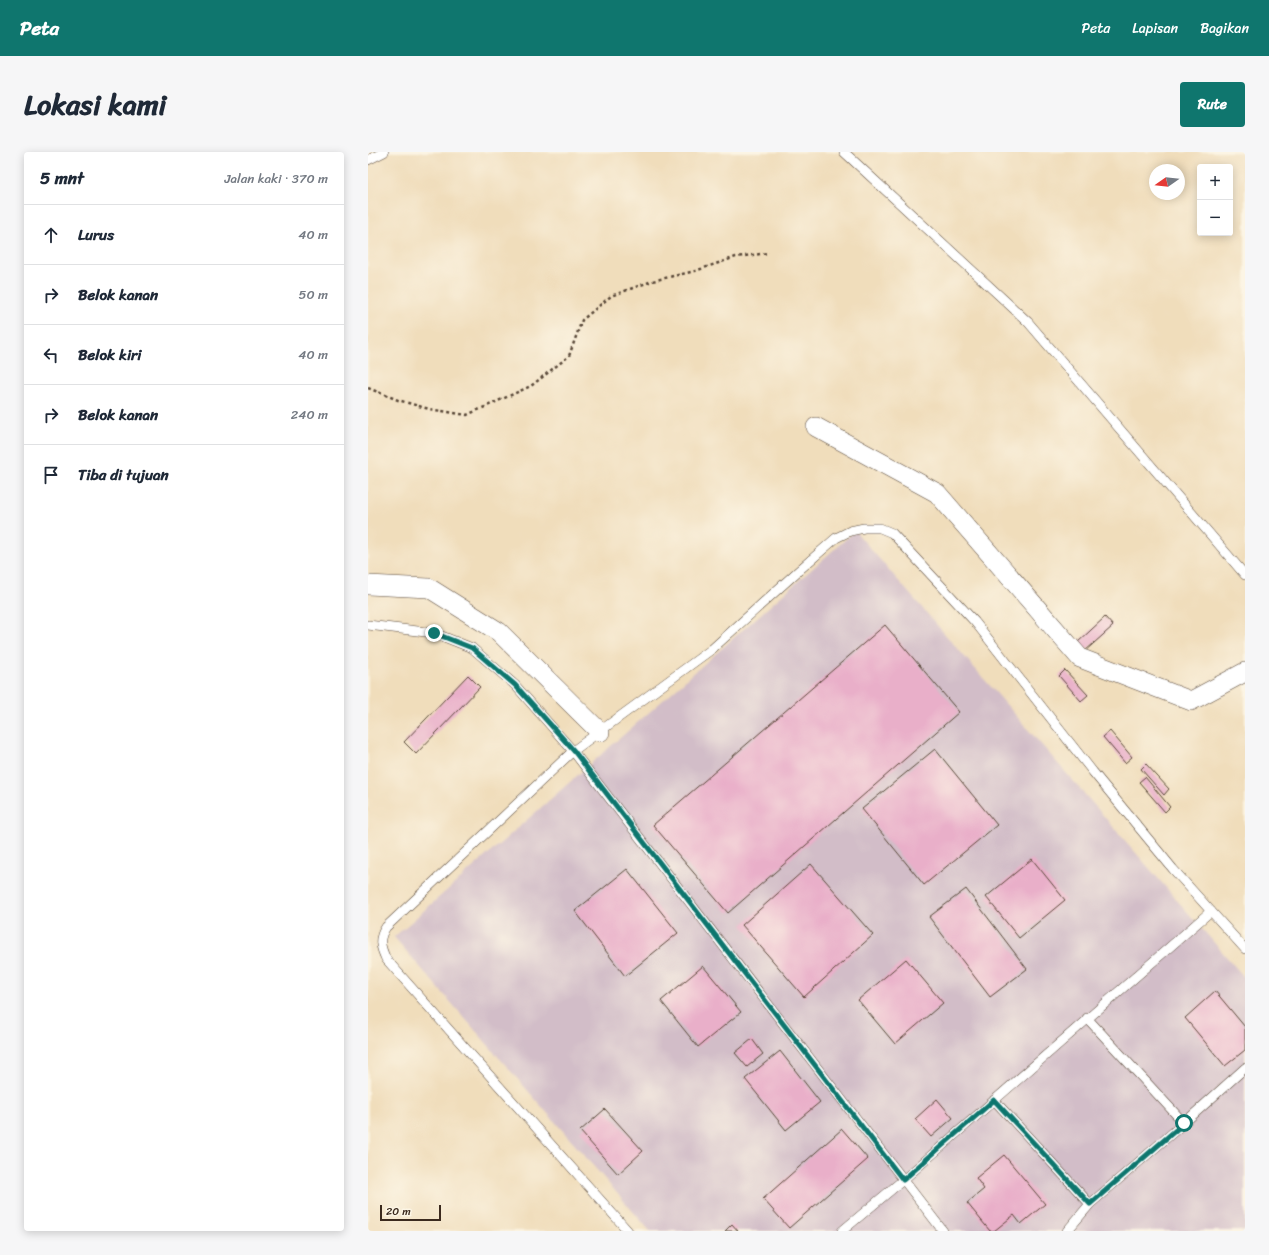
<!DOCTYPE html>
<html lang="id">
<meta charset="utf-8">
<style>
:root{--surface:#fff;--page:#f6f6f7;--text:#1f2937;--muted:#747a83;--line:#e0e1e3;--accent:#0f766e}
body{margin:0;font-family:Sriracha,sans-serif;background:var(--page);color:var(--text)}
.controls{position:absolute;right:12px;top:12px;display:grid;overflow:hidden;border-radius:4px;box-shadow:0 2px 10px #0003}
.controls button{width:36px;height:36px;display:grid;place-items:center;padding:0;border:0;border-bottom:1px solid var(--line);background:var(--surface);color:var(--text);font:20px sans-serif}
.compass{position:absolute;left:781px;top:12px;width:36px;height:36px;border-radius:50%;background:var(--surface);box-shadow:0 2px 10px #0003;rotate:256deg}
.scale{position:absolute;left:12px;bottom:10px;width:61px;box-sizing:border-box;padding-left:4px;border:2px solid #3b2a1e;border-top:0;font-size:11px;line-height:14px;white-space:nowrap;color:#3b2a1e;-webkit-text-stroke:3px #fcf5e5;paint-order:stroke}
.stop{position:absolute;width:12px;height:12px;margin:-9px;border:3px solid #0f766e;border-radius:50%;background:#fff}
.stop.end{background:#0f766e;border-color:#fff;box-shadow:0 1px 4px #0008}
.list{margin:0;padding:0;list-style:none}
h2{display:flex;justify-content:space-between;align-items:center;height:52px;margin:0;padding:0 16px;font-size:17px}
h2 small{font-size:13px;font-weight:400;color:var(--muted)}
.list li{display:grid;grid-template-columns:26px 1fr auto;gap:12px;align-items:center;box-sizing:border-box;height:60px;padding:0 16px;border-top:1px solid var(--line)}
.list b{display:block;font-size:15px;white-space:nowrap}
.list em{font-size:13px;font-style:normal;color:var(--muted)}
.icon{flex:none;width:22px;height:22px;fill:none;stroke:currentColor;stroke-width:2;stroke-linecap:round;stroke-linejoin:round}
.map{position:relative;flex:none;width:877px;height:1079px;overflow:hidden;border-radius:4px}
header{display:flex;align-items:center;gap:24px;box-sizing:border-box;height:56px;padding:0 20px;background:var(--accent);color:#fff}
header strong{font-size:19px}
nav{display:flex;gap:22px;margin-inline-start:auto;font-size:14px}
.intro{display:flex;align-items:center;justify-content:space-between;box-sizing:border-box;height:96px;padding:0 24px}
h1{margin:0;font-size:28px}
.button{padding:10px 18px;border-radius:4px;background:var(--accent);color:#fff;font-size:14px;font-weight:700}
main{display:flex;gap:24px;padding:0 24px}
aside{flex:1;background:var(--surface);border-radius:4px;box-shadow:0 2px 10px #0003}
.map>svg:first-child{display:block}
.industrial{fill:#d2bdc8}
.building{fill:#e9afc9}
.lines{fill:none;stroke-linecap:round;stroke-linejoin:round}
.service-casing{stroke:#564536;stroke-width:10}
.minor-casing{stroke:#564536;stroke-width:20}
.path{stroke:#564536;stroke-width:2.5;stroke-dasharray:3 3;stroke-linecap:butt}
.service{stroke:#fff;stroke-width:9}
.minor{stroke:#fff;stroke-width:19}
.route{stroke:#0f766e;stroke-width:5}
</style>
<header>
<strong>Peta</strong>
<nav><a>Peta</a><a>Lapisan</a><a>Bagikan</a></nav>
</header>
<div class="intro"><h1>Lokasi kami</h1><a class="button">Rute</a></div>
<main>
<aside>
<h2>5 mnt<small>Jalan kaki · 370 m</small></h2>
<ul class="list">
<li><svg class="icon" aria-label="ahead" viewBox="0 0 24 24"><path d="M12 20V5M6 11l6-6 6 6"/></svg><div><b>Lurus</b></div><em>40 m</em></li>
<li><svg class="icon" aria-label="right" viewBox="0 0 24 24"><path d="M7 20v-9h11M14 6l5 5-5 5"/></svg><div><b>Belok kanan</b></div><em>50 m</em></li>
<li><svg class="icon" aria-label="left" viewBox="0 0 24 24"><path d="M17 20v-9H6M10 6l-5 5 5 5"/></svg><div><b>Belok kiri</b></div><em>40 m</em></li>
<li><svg class="icon" aria-label="right" viewBox="0 0 24 24"><path d="M7 20v-9h11M14 6l5 5-5 5"/></svg><div><b>Belok kanan</b></div><em>240 m</em></li>
<li><svg class="icon" aria-label="arrive" viewBox="0 0 24 24"><path d="M6 21V4h12l-3 4 3 4H6"/></svg><div><b>Tiba di tujuan</b></div></li>
</ul>
</aside>
<div class="map">
<svg width="877" height="1079" viewBox="0 0 877 1079">
<rect width="100%" height="100%" fill="#fcf5e5"/>
<filter id="ink" filterUnits="userSpaceOnUse"><feTurbulence type="fractalNoise" baseFrequency=".025" numOctaves="2"/><feDisplacementMap in="SourceGraphic" scale="8" xChannelSelector="R" yChannelSelector="G"/><feConvolveMatrix kernelMatrix="1 2 1 2 8 2 1 2 1" color-interpolation-filters="sRGB"/></filter>
<filter id="wash" filterUnits="userSpaceOnUse"><feTurbulence type="fractalNoise" baseFrequency=".012" numOctaves="4" result="noise"/><feDisplacementMap in="SourceGraphic" scale="16" xChannelSelector="R" yChannelSelector="G"/><feGaussianBlur stdDeviation="0.9" result="paint"/><feColorMatrix in="noise" values="0 0 0 0 0 0 0 0 0 0 0 0 0 0 0 0 0 1.4 0 .05"/><feComposite in="paint" operator="in"/></filter>
<g filter="url(#wash)">
<rect width="100%" height="100%" fill="#f0ddbb"/>
<!-- industrial -->
<path class="industrial" d="M487 379 877 826V1079H282L26 785Z"/>
<g id="blocks">
<!-- building -->
<path class="building" d="M737 465 745 474 716 500 709 491Z
M517 473 591 560 360 761 285 673Z
M697 518 720 543 713 549 691 524Z
M100 523 112 535 48 602 36 590Z
M742 579 764 605 757 611 735 585Z
M567 597 629 673 556 733 494 657Z
M778 612 801 637 796 643 773 617Z
M777 625 802 655 797 660 771 630Z
M664 707 697 748 651 786 618 745Z
M443 712 505 783 436 845 374 773Z
M259 717 310 781 257 824 207 759Z
M598 737 659 817 622 845 561 765Z
M538 807 575 851 527 892 490 848Z
M335 814 373 860 330 895 293 849Z
M847 839 877 875V898L857 914 817 866Z
M384 887 395 902 379 915 367 901Z
M412 899 452 950 418 978 377 927Z
M569 947 585 966 563 985 547 967Z
M237 957 275 999 250 1022 212 979Z
M474 977 500 1007 421 1076 395 1047Z
M636 1003 677 1052 653 1072 646 1063 626 1079H622L599 1051 616 1037 608 1026Z
M364 1072 370 1079H357Z"/>
</g>
</g>
<g filter="url(#ink)">
<use href="#blocks" fill-opacity="0" stroke="#564536" stroke-width="1"/>
<g class="lines">
<defs>
<path id="service" d="M476 0 660 170 877 423
M0 8 16 0
M0 473 66 481 104 496 147 533 205 599 575 1079
M719 866 816 971
M626 948 722 1052
M260 1079 18 807C12 794 10 787 18 775L205 599 344 497 429 420 468 386 482 379 496 376H512L524 381 607 470 725 620 805 717 877 797
M474 1079 535 1028 843 759
M699 1079 722 1052 816 971 877 916"/>
<path id="minor" d="M448 275 569 341 712 506 823 549 877 520
M0 433 61 436 131 480 232 580"/>
</defs>
<!-- service casing -->
<use href="#service" class="service-casing"/>
<!-- minor casing -->
<use href="#minor" class="minor-casing"/>
<!-- path -->
<path class="path" d="M0 236 30 248 61 257 99 263 163 234 201 204 214 168 243 144 284 129 327 119 368 105 401 101"/>
<!-- service -->
<use href="#service" class="service"/>
<!-- minor -->
<use href="#minor" class="minor"/>
</g>
</g>
<g class="lines" filter="url(#ink)">
<!-- route -->
<path class="route" d="M66 481 104 496 147 533 206 599 535 1028 626 948 722 1052 816 971"/>
</g>
</svg>
<div class="controls">
<button>+</button>
<button>−</button>
</div>
<svg class="compass" viewBox="-18 -18 36 36"><path d="M0-13l5 13h-10z" fill="#e53935"/><path d="M0 13l5-13h-10z" fill="#747a83"/></svg>
<div class="scale">20 m</div>
<div class="stop" style="left:816px;top:971px"></div>
<div class="stop end" style="left:66px;top:481px"></div>
</div>
</main>
